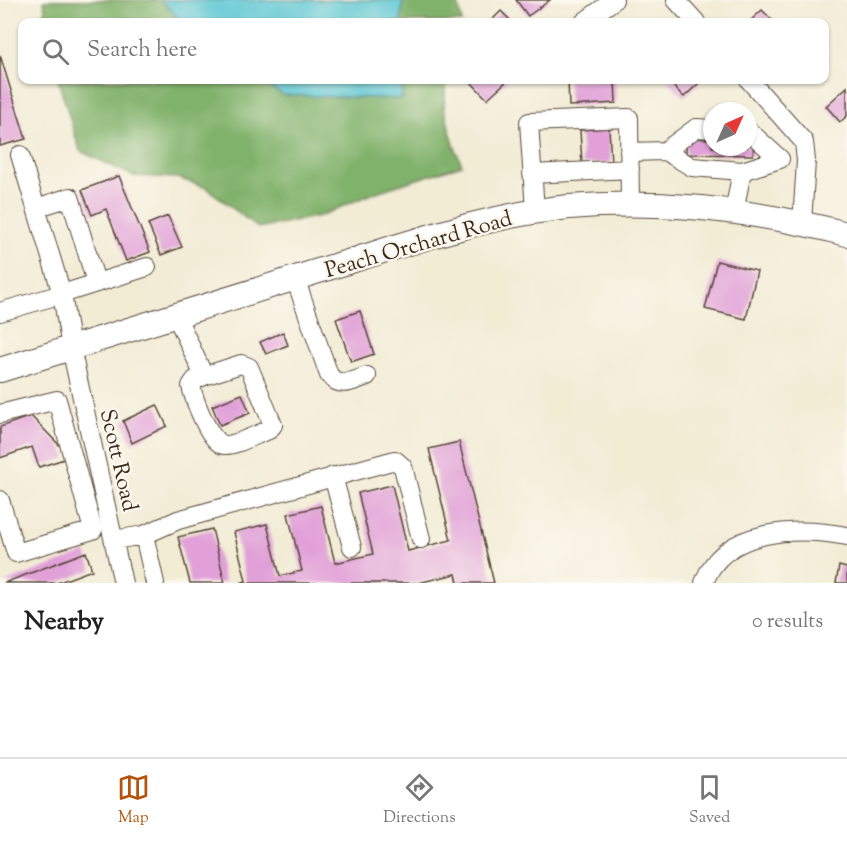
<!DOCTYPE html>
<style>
:root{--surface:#fff;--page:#f6f6f6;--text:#222;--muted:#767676;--line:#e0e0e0;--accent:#b45309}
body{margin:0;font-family:"Sorts Mill Goudy",serif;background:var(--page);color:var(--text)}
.compass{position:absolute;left:703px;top:102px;width:54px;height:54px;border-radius:50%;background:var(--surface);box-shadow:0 2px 4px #0004;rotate:45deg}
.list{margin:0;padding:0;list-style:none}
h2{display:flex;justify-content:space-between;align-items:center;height:78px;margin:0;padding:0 24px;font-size:26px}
h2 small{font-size:20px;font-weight:400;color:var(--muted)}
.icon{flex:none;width:33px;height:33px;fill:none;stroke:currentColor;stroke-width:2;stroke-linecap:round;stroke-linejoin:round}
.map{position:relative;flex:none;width:847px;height:583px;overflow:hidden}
.search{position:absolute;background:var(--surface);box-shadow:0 2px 4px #0004;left:18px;right:18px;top:18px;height:66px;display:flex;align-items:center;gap:15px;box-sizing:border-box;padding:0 21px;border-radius:12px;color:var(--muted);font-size:22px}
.sheet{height:174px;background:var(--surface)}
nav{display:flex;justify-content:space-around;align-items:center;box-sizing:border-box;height:84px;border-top:2px solid var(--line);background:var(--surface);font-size:16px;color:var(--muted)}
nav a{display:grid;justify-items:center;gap:3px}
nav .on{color:var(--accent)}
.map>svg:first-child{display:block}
.forest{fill:#81b26c;stroke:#5e6e45;stroke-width:1.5}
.water{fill:#5bc7d4;stroke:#4b7879;stroke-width:1.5}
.building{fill:#e1a0d8}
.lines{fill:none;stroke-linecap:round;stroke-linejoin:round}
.minor-casing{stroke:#564739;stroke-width:20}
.major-casing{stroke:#564739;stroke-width:26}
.minor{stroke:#fff;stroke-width:18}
.major{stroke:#fff;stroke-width:24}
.labels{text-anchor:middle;stroke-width:5;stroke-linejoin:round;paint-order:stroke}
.street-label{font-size:22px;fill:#3b2a1e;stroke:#fbf7ec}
</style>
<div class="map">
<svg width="847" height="583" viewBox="0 0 847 583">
<rect width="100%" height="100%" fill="#fbf7ec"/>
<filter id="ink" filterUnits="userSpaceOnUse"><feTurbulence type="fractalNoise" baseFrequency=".0167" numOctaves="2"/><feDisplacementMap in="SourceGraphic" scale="12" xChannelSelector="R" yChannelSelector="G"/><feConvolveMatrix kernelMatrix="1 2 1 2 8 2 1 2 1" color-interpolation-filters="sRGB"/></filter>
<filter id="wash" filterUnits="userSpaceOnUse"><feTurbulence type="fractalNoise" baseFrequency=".008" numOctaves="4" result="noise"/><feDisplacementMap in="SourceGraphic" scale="24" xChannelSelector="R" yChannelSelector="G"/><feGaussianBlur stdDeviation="1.35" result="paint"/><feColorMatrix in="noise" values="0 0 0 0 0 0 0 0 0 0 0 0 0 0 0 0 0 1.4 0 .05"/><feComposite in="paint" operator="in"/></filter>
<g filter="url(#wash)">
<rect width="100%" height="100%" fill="#f2ecd5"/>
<!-- forest -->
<path class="forest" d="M44 0H457L462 22H46Z
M58 80H446L444 108 454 145 462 165 376 192 320 216 258 228 207 188 178 178 133 176 80 151Z"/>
<!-- water -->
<path class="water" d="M161 0H403L401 22H182Z
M258 80H402V99L283 95Z"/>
<g id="blocks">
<!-- building -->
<path class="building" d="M516 0H550L528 16Z
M762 10 774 22H749Z
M501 11 512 22H490Z
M0 55 26 139 0 146Z
M469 80H508L487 99Z
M568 80H615L616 103 569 106Z
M667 80H695L699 83 684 97Z
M847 87V116L840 122 826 106Z
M609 128 611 163 582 164 580 130Z
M686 138 712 139V147H748V140H754L753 155 686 154Z
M119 176 150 252 126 261 106 209 92 215 82 190Z
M168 216 182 247 161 255 148 224Z
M717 261 757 271 746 319 705 309Z
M360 311 374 354 351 362 336 319Z
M283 332 288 345 266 354 260 342Z
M242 394 250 413 220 425 212 406Z
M157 405 167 426 132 443 123 421Z
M31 416 63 449 66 457 64 459 39 467 32 447 0 458V427Z
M459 442 494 583H458L456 574 418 583H240L246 581 234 532 267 524 280 576 302 571 288 514 321 506 335 563 373 554 358 493 392 485 408 551 451 540 429 449Z
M212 529 225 583H190L178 537Z
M86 552 92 570 57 583H4Z
M839 566 847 568V583H836Z"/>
</g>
</g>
<g filter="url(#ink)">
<use href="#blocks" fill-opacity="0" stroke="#564739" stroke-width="1.5"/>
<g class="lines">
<defs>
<path id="minor" d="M676 0 696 22
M584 22 614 0
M749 80 804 142 806 161 802 223
M665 151 696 128 712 129
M629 152 665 151 692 167 742 171 780 159 751 133 748 132
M20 155 62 294 147 267
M532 174 630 169
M36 208 70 197 96 282
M535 211 529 122 629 118 630 205
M734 212 742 171
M295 278 329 375C340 389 352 381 367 376
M0 312 62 294 71 348 123 583
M176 315 204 376 195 380 191 386C194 399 210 444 224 445 235 446 257 434 269 430L273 425 249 367 241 364 204 376
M0 414 57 400 93 530 16 553 0 500
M333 476 352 547
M144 535 155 583
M114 540 144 535 178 520 395 460 403 467 421 539
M704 583C723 527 799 527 847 536"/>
<path id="major" d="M0 370C109 336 219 302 328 268 407 244 487 215 569 207 662 199 757 211 847 234"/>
</defs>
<!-- minor casing -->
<use href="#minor" class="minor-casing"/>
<!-- major casing -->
<use href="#major" class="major-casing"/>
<!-- minor -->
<use href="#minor" class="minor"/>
<!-- major -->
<use href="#major" class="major"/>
</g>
</g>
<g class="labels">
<!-- street labels -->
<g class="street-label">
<text transform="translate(418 243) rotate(-16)" y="8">Peach Orchard Road</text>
<text transform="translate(120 460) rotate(77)" y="8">Scott Road</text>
</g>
</g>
</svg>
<svg class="compass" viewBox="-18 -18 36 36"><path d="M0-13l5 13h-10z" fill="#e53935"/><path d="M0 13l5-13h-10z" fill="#767676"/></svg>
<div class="search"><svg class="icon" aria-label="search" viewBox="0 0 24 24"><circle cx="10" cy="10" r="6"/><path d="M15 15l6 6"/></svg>Search here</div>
</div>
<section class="sheet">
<h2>Nearby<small>0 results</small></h2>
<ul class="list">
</ul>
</section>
<nav>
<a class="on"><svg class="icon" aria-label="map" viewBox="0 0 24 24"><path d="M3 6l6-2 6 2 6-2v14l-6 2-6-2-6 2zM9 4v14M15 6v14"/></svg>Map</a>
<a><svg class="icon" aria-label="directions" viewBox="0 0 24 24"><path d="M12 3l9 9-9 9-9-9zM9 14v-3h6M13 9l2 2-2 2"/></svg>Directions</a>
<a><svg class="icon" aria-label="saved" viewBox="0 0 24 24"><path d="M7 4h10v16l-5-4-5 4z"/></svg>Saved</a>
</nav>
